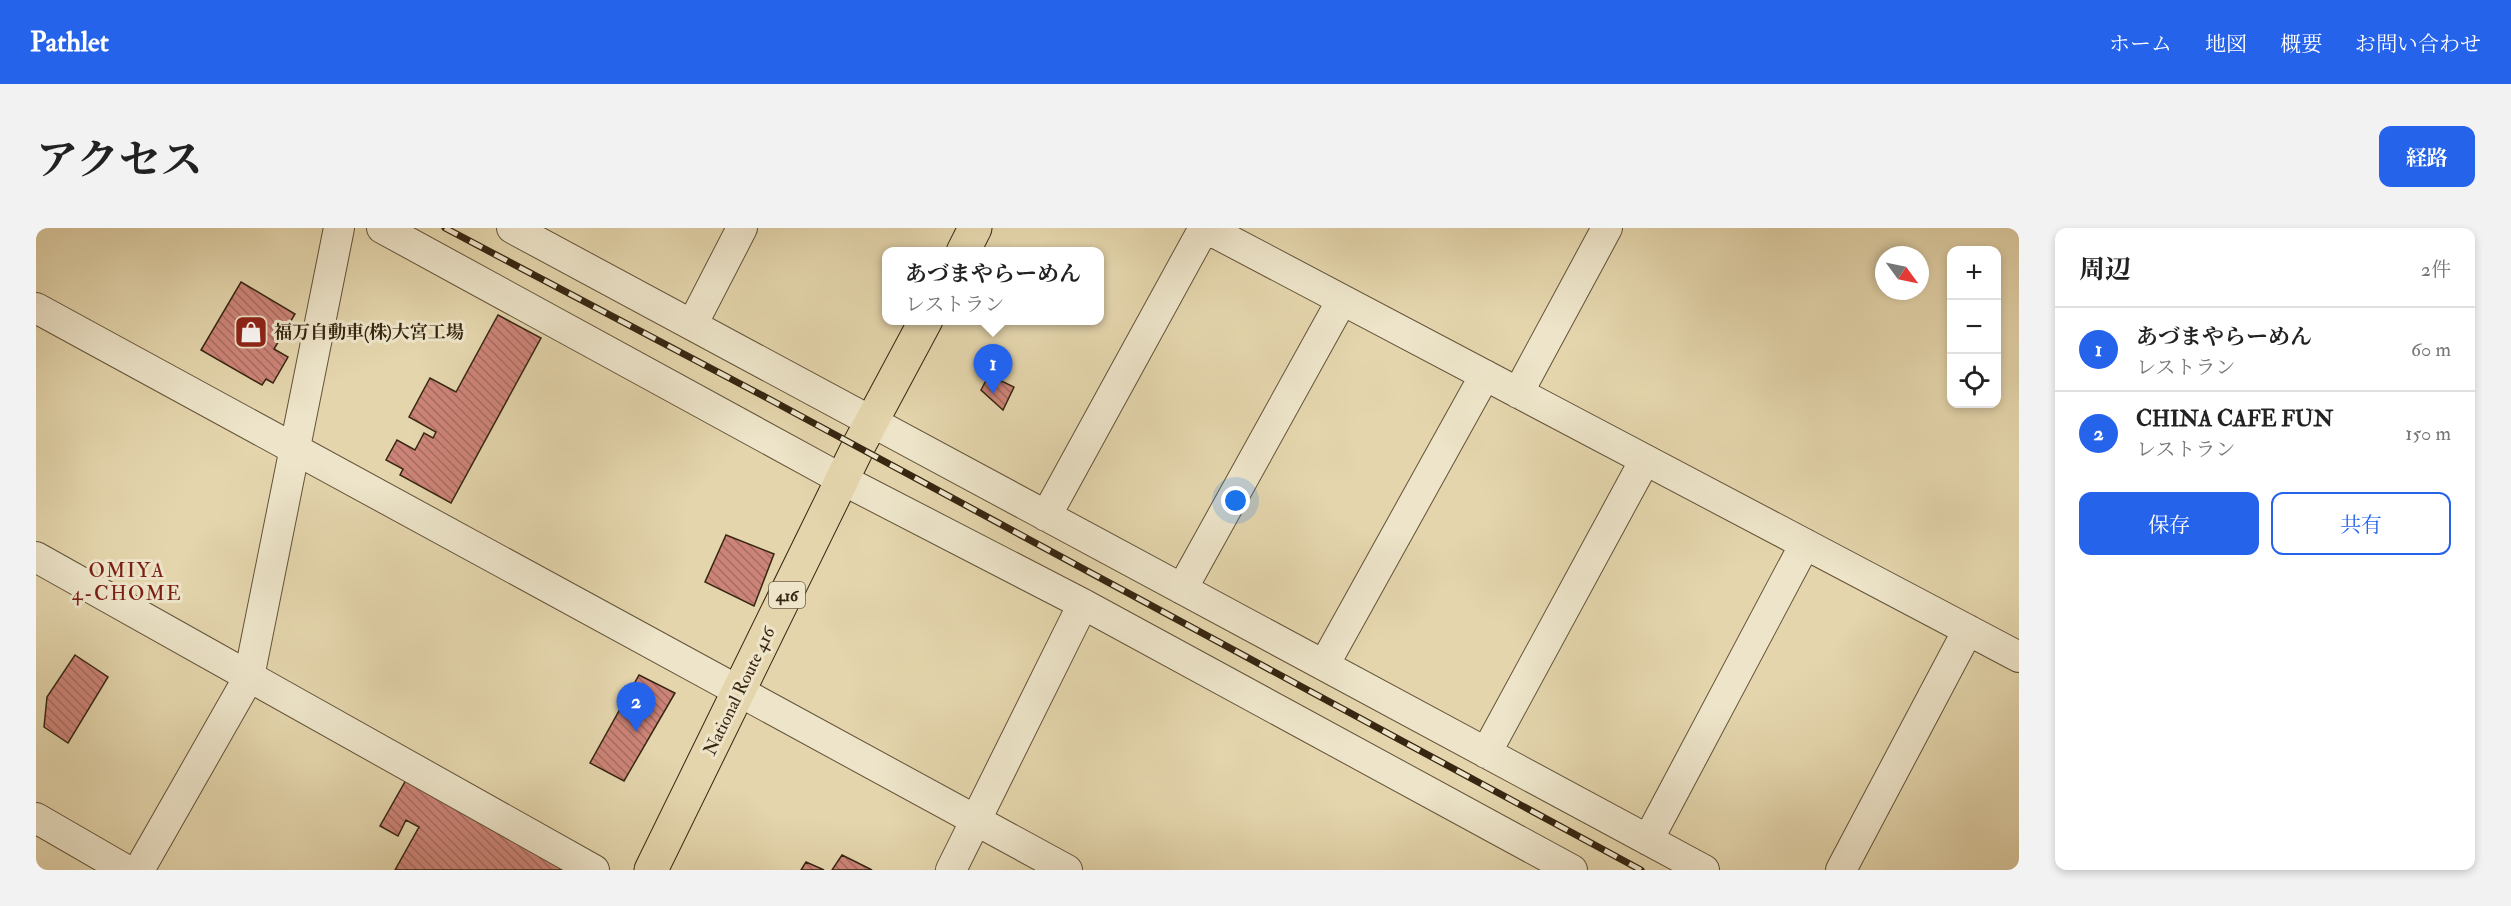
<!DOCTYPE html>
<html lang="ja">
<meta charset="utf-8">
<style>
:root{--surface:#fff;--page:#f2f2f2;--text:#222;--muted:#767676;--line:#e0e0e0;--accent:#2563eb}
body{margin:0;font-family:"IM FELL Double Pica","Noto Serif JP",serif;background:var(--page);color:var(--text)}
.controls{position:absolute;right:18px;top:18px;display:grid;overflow:hidden;border-radius:12px;box-shadow:0 3px 9px #0003}
.controls button{width:54px;height:54px;display:grid;place-items:center;padding:0;border:0;border-bottom:2px solid var(--line);background:var(--surface);color:var(--text);font:30px sans-serif}
.compass{position:absolute;left:1839px;top:18px;width:54px;height:54px;border-radius:50%;background:var(--surface);box-shadow:0 3px 9px #0003;rotate:123deg}
.you{position:absolute;left:1200px;top:273px;width:21px;height:21px;margin:-15px;border:4px solid #fff;border-radius:50%;background:#1a73e8;box-shadow:0 0 0 9px #1a73e833}
.badge{display:grid;place-items:center;width:39px;height:39px;border-radius:50%;background:var(--accent);color:#fff;font-size:20px;font-weight:700}
.pin{position:absolute;translate:-50% -50px;filter:drop-shadow(0 2px 3px #0008)}
.pin::after{content:'';position:absolute;top:32px;width:21px;height:18px;background:inherit;clip-path:polygon(0 0,100% 0,50% 100%)}
.popup{position:absolute;left:846px;top:19px;width:222px;height:78px;box-sizing:border-box;display:grid;place-content:center;border-radius:12px;background:var(--surface);filter:drop-shadow(0 2px 4px #0005);font-size:20px;white-space:nowrap;color:var(--muted)}
.popup b{font-size:22px;color:var(--text)}
.popup::after{content:'';position:absolute;left:50%;top:100%;margin-left:-12px;border:12px solid transparent;border-top-color:var(--surface)}
.list{margin:0;padding:0;list-style:none}
h2{display:flex;justify-content:space-between;align-items:center;height:78px;margin:0;padding:0 24px;font-size:26px}
h2 small{font-size:20px;font-weight:400;color:var(--muted)}
.list li{display:grid;grid-template-columns:39px 1fr auto;gap:18px;align-items:center;box-sizing:border-box;height:84px;padding:0 24px;border-top:2px solid var(--line)}
.list b{display:block;font-size:22px;white-space:nowrap}
.list p{margin:0;font-size:20px;white-space:nowrap;color:var(--muted)}
.list em{font-size:20px;font-style:normal;color:var(--muted)}
.actions{display:flex;gap:12px;padding:18px 24px}
.actions a{flex:1;padding:14px 0;border:2px solid var(--accent);border-radius:12px;text-align:center;font-size:21px;color:var(--accent)}
.actions .main{background:var(--accent);color:#fff}
.icon{flex:none;width:33px;height:33px;fill:none;stroke:currentColor;stroke-width:2;stroke-linecap:round;stroke-linejoin:round}
.map{position:relative;flex:none;width:1983px;height:642px;overflow:hidden;border-radius:12px}
header{display:flex;align-items:center;gap:36px;box-sizing:border-box;height:84px;padding:0 30px;background:var(--accent);color:#fff}
header strong{font-size:28px}
nav{display:flex;gap:33px;margin-inline-start:auto;font-size:21px}
.intro{display:flex;align-items:center;justify-content:space-between;box-sizing:border-box;height:144px;padding:0 36px}
h1{margin:0;font-size:42px}
.button{padding:15px 27px;border-radius:12px;background:var(--accent);color:#fff;font-size:21px;font-weight:700}
main{display:flex;gap:36px;padding:0 36px}
aside{flex:1;background:var(--surface);border-radius:12px;box-shadow:0 3px 9px #0003}
.map>svg:first-child{display:block}
.building{fill:url(#building-back-hatch);stroke:#372611;stroke-width:1.5}
.lines{fill:none;stroke-linecap:round;stroke-linejoin:round}
.minor-casing{stroke:#625238;stroke-width:32}
.highway-casing{stroke:#372611;stroke-width:35}
.minor{stroke:#ede4c9;stroke-width:30}
.highway{stroke:#e4d5ac;stroke-width:33}
.rail-casing{stroke:#372611;stroke-width:7}
.rail{stroke:#ede4c9;stroke-width:4.5;stroke-dasharray:14;stroke-linecap:butt}
.labels{text-anchor:middle;stroke-width:6;stroke-linejoin:round;paint-order:stroke}
.shield{fill:#ede4c9;stroke:#6e5f48;stroke-width:1.5}
.shield-label{font-size:16px;font-weight:bold;fill:#372611}
.poi-label{font-size:18px;font-weight:bold;fill:#372611;stroke:#ede4c9;text-anchor:start}
.street-label{font-size:18px;fill:#372611;stroke:#ede4c9}
.neighbourhood-label{font-size:20px;letter-spacing:1.5px;fill:#7a1f14;stroke:#ede4c9}
</style>
<header>
<strong>Pathlet</strong>
<nav><a>ホーム</a><a>地図</a><a>概要</a><a>お問い合わせ</a></nav>
</header>
<div class="intro"><h1>アクセス</h1><a class="button">経路</a></div>
<main>
<div class="map">
<svg width="1983" height="642" viewBox="0 0 1983 642">
<defs>
<pattern id="building-back-hatch" width="6" height="6" patternUnits="userSpaceOnUse" patternTransform="scale(1.5)"><rect width="6" height="6" fill="#cd8478"/><path d="M-1 5l2 2M0 0l6 6M5-1l2 2" fill="none" stroke="#a76c61"/></pattern>
</defs>
<rect width="100%" height="100%" fill="#e4d5ac"/>
<filter id="stains"><feTurbulence type="fractalNoise" baseFrequency=".00333" numOctaves="4"/><feColorMatrix values="0 0 0 0 .2 0 0 0 0 .09 0 0 0 0 .02 0 0 0 .5 -.17"/></filter>
<radialGradient id="worn" r=".72"><stop offset=".6" stop-color="#630" stop-opacity="0"/><stop offset="1" stop-color="#630" stop-opacity=".3"/></radialGradient>
<!-- building -->
<path class="building" d="M205 54 259 86 238 121 252 129 237 155 230 151 226 157 165 122Z
M462 87 505 110 415 275 364 247 367 241 350 232 361 212 379 222 388 205 397 210 400 204 373 189 394 150 420 164Z
M953 147 978 159 967 182 945 162Z
M690 307 738 326 718 378 669 354Z
M39 427 72 449 32 515 8 499 11 469Z
M603 447 639 465 588 553 554 535Z
M370 552 531 642H359L383 599 370 592 362 608 344 598Z
M806 627 836 642H796Z
M770 634 788 642H765Z"/>
<g class="lines">
<defs>
<path id="minor" d="M346 0 807 252 1047 376 1536 642
M476 0 1668 642
M1170 0 1983 429
M0 80 1031 642
M656 97 706 0
M1482 165 1571 0
M1010 288 1168 0
M0 329 558 642
M1146 361 1306 72
M1288 437 1449 147
M1450 525 1609 232
M0 590 90 642
M1612 612 1769 316
M103 642 213 449 303 0
M915 642 1047 376
M1805 642 1932 402"/>
<path id="highway" d="M927 24 939 0
M615 642 822 219 890 92"/>
</defs>
<!-- minor casing -->
<use href="#minor" class="minor-casing"/>
<!-- highway casing -->
<use href="#highway" class="highway-casing"/>
<!-- minor -->
<use href="#minor" class="minor"/>
<!-- highway -->
<use href="#highway" class="highway"/>
<defs>
<path id="rail" d="M409 0 733 171 1605 642"/>
</defs>
<!-- rail casing -->
<use href="#rail" class="rail-casing"/>
<!-- rail -->
<use href="#rail" class="rail"/>
</g>
<!-- icons -->
<defs>
<symbol id="shop-square" viewBox="-11 -11 22 22"><rect x="-9" y="-9" width="18" height="18" rx="4" fill="#8f2418" stroke="#ede4c9"/><path d="M-5-2.5h2.3a2.7 3.5 0 0 1 5.4 0H5L5.5 6h-11ZM-1.5-2.5h3a1.5 2.3 0 0 0-3 0Z" fill="#fff"/></symbol>
</defs>
<g fill-rule="evenodd">
<use href="#shop-square" x="196" y="85" width="38" height="38"/>
</g>
<g class="labels">
<!-- shield labels -->
<rect class="shield" x="733" y="354" width="36" height="26" rx="4.5"/>
<g class="shield-label">
<text x="751" y="373">416</text>
</g>
<!-- poi labels -->
<g class="poi-label">
<text x="238" y="110">福万自動車(株)大宮工場</text>
</g>
<!-- street labels -->
<g class="street-label">
<text transform="translate(703 463) rotate(-64)" y="6">National Route 416</text>
</g>
<!-- neighbourhood labels -->
<g class="neighbourhood-label">
<text x="91" y="349">OMIYA<tspan x="91" dy="23">4-CHOME</tspan></text>
</g>
</g>
<rect width="100%" height="100%" filter="url(#stains)"/>
<rect width="100%" height="100%" fill="url(#worn)"/>
</svg>
<div class="controls">
<button>+</button>
<button>−</button>
<button><svg class="icon" aria-label="locate" viewBox="0 0 24 24"><circle cx="12" cy="12" r="6"/><path d="M12 2v4M12 18v4M2 12h4M18 12h4"/></svg></button>
</div>
<svg class="compass" viewBox="-18 -18 36 36"><path d="M0-13l5 13h-10z" fill="#e53935"/><path d="M0 13l5-13h-10z" fill="#767676"/></svg>
<div class="you"></div>
<div class="pin badge" style="left:957px;top:166px">1</div>
<div class="popup"><b>あづまやらーめん</b>レストラン</div>
<div class="pin badge" style="left:600px;top:504px">2</div>
</div>
<aside>
<h2>周辺<small>2件</small></h2>
<ul class="list">
<li><span class="badge">1</span><div><b>あづまやらーめん</b><p>レストラン</p></div><em>60 m</em></li>
<li><span class="badge">2</span><div><b>CHINA CAFE FUN</b><p>レストラン</p></div><em>150 m</em></li>
</ul>
<div class="actions"><a class="main">保存</a><a>共有</a></div>
</aside>
</main>
